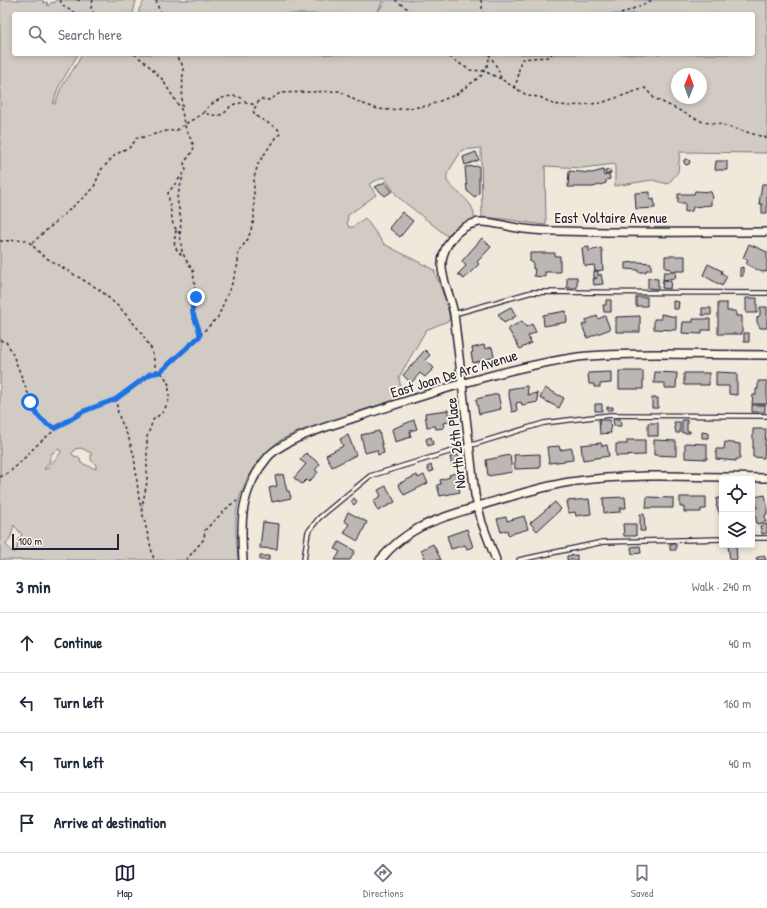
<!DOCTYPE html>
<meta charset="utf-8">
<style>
:root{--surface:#fff;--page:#f6f6f7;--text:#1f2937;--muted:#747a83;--line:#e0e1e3;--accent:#22223b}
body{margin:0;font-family:"Patrick Hand",sans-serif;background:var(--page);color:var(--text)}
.controls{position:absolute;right:12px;bottom:12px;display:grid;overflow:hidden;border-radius:4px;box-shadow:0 2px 6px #0003}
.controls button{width:36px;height:36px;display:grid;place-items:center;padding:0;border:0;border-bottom:1px solid var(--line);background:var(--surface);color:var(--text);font:20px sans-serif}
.compass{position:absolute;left:671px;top:68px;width:36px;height:36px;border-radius:50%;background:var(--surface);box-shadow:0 2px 6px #0003;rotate:1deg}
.scale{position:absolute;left:12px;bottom:10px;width:107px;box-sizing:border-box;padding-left:4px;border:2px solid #22223b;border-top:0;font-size:11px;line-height:14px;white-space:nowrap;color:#22223b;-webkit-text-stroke:3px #fcf5e5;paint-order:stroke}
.stop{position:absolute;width:12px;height:12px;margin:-9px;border:3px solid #1a73e8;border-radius:50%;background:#fff}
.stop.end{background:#1a73e8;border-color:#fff;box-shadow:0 1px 4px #0008}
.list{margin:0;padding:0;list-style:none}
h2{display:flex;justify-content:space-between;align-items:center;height:52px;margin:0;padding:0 16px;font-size:17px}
h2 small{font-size:13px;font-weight:400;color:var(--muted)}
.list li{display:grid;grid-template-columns:26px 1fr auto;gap:12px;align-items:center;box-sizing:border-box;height:60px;padding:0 16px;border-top:1px solid var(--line)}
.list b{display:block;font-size:15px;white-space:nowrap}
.list em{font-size:13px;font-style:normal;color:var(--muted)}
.icon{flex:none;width:22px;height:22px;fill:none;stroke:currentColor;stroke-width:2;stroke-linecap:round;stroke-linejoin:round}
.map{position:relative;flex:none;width:767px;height:560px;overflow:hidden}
.search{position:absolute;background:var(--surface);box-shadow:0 2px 6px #0003;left:12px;right:12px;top:12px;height:44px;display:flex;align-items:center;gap:10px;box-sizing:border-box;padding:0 14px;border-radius:4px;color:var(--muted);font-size:15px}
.sheet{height:292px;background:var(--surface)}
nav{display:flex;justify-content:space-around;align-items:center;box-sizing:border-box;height:56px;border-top:1px solid var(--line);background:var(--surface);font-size:11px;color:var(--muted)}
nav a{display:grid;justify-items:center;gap:2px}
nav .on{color:var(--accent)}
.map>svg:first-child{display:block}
.green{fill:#d1cbc3;stroke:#7a767f;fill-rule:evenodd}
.building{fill:#bcb7b3;stroke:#22223b}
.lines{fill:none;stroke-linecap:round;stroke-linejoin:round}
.service-casing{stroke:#22223b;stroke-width:6}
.minor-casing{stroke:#22223b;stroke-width:10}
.path{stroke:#22223b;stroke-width:1.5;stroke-dasharray:3 3;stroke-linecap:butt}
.service{stroke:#fcf5e5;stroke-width:3.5}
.minor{stroke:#fcf5e5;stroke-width:7}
.route{stroke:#1a73e8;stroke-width:5}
.labels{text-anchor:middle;stroke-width:3.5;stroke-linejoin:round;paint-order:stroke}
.street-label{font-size:15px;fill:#22223b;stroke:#fcf5e5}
</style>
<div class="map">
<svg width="767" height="560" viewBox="0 0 767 560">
<rect width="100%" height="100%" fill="#efe8db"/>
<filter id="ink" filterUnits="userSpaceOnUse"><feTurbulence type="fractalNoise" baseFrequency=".025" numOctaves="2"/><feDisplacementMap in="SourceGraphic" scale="8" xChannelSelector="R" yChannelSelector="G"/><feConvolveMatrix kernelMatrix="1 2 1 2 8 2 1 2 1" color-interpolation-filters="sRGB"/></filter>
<g filter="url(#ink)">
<!-- green -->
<path class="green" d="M0 0H43L44 3 47 2 48 6 52 2 55 3 56 0H136L133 14H14V54H78L58 88 53 104H55L61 88 78 62 82 54H753V14H139V9L145 0H383L377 13 386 0H767V153L680 152 678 172 668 184 652 180 615 186V164L582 168 545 166 546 225C524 223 503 217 482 218L481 148 462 150 447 174V181C456 194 476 201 474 219L454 229 447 236 398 197 384 177 369 184 376 195 348 215 347 223 349 227H353L365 218 384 244 434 270 447 304 450 320 426 330 399 377 402 398C378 405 355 413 332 420 315 426 296 431 281 440 258 455 242 482 237 508 234 525 237 543 238 560H0ZM677 74H701V98H677ZM81 448 91 453V460L96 465V469L81 463 79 457 74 456 72 454 75 449ZM59 449 61 452 47 469H44L49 463 51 454ZM14 525 22 535 18 539 16 552H12L6 545 11 536Z"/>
<!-- building -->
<path class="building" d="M476 152 479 160 465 165 463 157Z
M687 159 690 161 689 164 686 165 684 163V160Z
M716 161H727V170H715Z
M479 166V193L475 197 467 191 465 167Z
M603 170 604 176 609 174 610 179 606 180V183L593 187H568L569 171 592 173Z
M610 170 611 173 606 175 605 171Z
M385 182 392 191 385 196 375 187Z
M762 184H767V213H762V204H759Z
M695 191 711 192 713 198 711 200V205L693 207 692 211 685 212V203H678V194H694Z
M650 192V200L654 199 655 208 636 209 635 193Z
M402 212 413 221 400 237 389 228Z
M482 238 491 247 477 262 479 264 464 279 458 274 466 266 462 261Z
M749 244 767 252V271L762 272 746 264 748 260 743 258Z
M589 247V251L601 248 602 250 603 270 595 271 594 265 586 266 584 264 582 248Z
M530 253H555V256H560V272H545V277L534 276 535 269H533V262H530Z
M665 256H685V271H671V269L665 268Z
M638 262 651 263V270H646V272H638V270L625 269V263Z
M708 264 722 271 721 273 727 276 722 286 703 275Z
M743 267V276H740V268Z
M594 271H598V276L601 274 603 284 594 285 593 279 597 278H594Z
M664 272H676L675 278 663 280Z
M567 277H577V288H567Z
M648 278 658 279V289L648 288Z
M663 280 671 281 670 289 662 288Z
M636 297H647V306H636Z
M746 298H757V313H746Z
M606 300H611V312H604L603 305H606Z
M673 301 679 302 678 309H673Z
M718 303H727V311H736V316H742V334H718Z
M511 307 516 316 504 323 498 314Z
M760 307H767V328H760L757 322V318L760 315Z
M702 308H711V315H702Z
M566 311 567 322 544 326 543 315Z
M661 314 676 317V330L654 329V319H661Z
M597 316 598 319 605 316 610 329 587 338 582 325 587 323 586 320Z
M640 316V332H616V317Z
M693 319H710V330H702V334L682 333 683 322H693Z
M522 321 526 327 532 324 536 332 528 336 531 343 520 349 508 329Z
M744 333H749V342H744Z
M484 345 485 349 492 347 494 357 473 363 471 353 473 352 472 348Z
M425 350 430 355 425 360 434 368 425 377 420 373 411 383 403 375Z
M619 371H643V389H619Z
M611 372V383L600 384V387H594V384H589L588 373Z
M655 372 677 373 676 388H665V383H654Z
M716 372 737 373V395L729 394V386H716Z
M684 373H709V385H684Z
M758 381H767V404H752L753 395H756V389H758Z
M527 386 528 395 537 393 538 402 522 405 521 402 516 403 517 411 512 412 508 389Z
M545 388 564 398 559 408 540 398Z
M498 394 501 409 479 414 476 399Z
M652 398H658V408H652Z
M595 404H602V411H595Z
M752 405H765V412H752Z
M607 407H613V410H607Z
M448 410V415L454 414 455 421 443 423 444 428 436 429 435 426 427 427 425 413Z
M613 419H620L621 426H614Z
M414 420 417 429 410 431 411 437 395 442 392 429Z
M599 420H610L611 433 600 434Z
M682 420H687V431H690V433H682Z
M674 422H680V433H676Z
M648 423H658V436H648Z
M753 429H766L764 458 753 457Z
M379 431 384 453 378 455 377 450 365 453 361 435Z
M702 432 708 433V438H702Z
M348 435 356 455 332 467 326 455 343 446 340 439Z
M431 437 433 444 428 446 426 439Z
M627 440H645V455L616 456V444H627Z
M654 440 676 441V456L654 455Z
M725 442 740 444V459H736V461L716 459V449H724Z
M601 443 602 446 607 445 609 456 583 460 581 445Z
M685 443 707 444V459L685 458Z
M559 446 560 450 572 448 573 460 549 463 547 447Z
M306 453 320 464 315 470 318 472 309 482 306 480 302 484 294 478 306 464 300 460Z
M540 454V468L515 469 514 455Z
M458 455 460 464 452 466 450 457Z
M510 455 512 472 488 476 486 460Z
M431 465 433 471 429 472 427 467Z
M456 473 460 492 440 496 437 485 441 484 440 480 450 477 449 475Z
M283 474 287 491H289L291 498 272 502 269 488 277 486 275 476Z
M417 475 418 478 424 475 428 483 404 495 398 484Z
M386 486 395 502 378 511 373 501 381 496 378 490Z
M765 495 767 504V514L765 515 766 522 757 524 754 509 757 508 755 497Z
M625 497 626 508H620V512L604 513 603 498Z
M647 497 673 498V508H646Z
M680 497H706V509H701V512H684V507H680Z
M722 497V516L721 517 716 505 717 504 716 499Z
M354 498 357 501 354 505 351 502Z
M589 499 591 514 576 516 575 512 569 513 567 501Z
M555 502 561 509 537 531 530 523Z
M348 512 367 522 358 541 344 533 349 524 344 521Z
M640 514H644L645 531H640Z
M524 516 528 529 508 535 507 530 501 532 497 519 506 517 507 521Z
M263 522 279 524 277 549 260 548Z
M623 524H636V536H624Z
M767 524V533L762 534 760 526Z
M467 529 473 547 467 549 465 545 451 549 447 536Z
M339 542 355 551 350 560H335L340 552 335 549Z
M433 544 441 560H426L421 550Z
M670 544H676V550H670Z
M728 545H736L737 560H730Z
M640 546 641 553 632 554 631 547Z
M577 555V560H567V556Z
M764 555 766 560H757L756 558Z
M260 556H269V560H260Z"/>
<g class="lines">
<defs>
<path id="service" d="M454 314 532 292 767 293
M752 538H767
M304 560 308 532 319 518 370 476 544 423 610 415 767 416
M519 560 603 542 722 539"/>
<path id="minor" d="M243 560C240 519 241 489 268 457 284 438 336 424 360 416 432 393 503 368 578 357 604 354 631 354 657 354 694 354 730 355 767 355
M380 560C409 525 438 519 479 506 509 497 539 487 570 482 635 472 702 477 767 478
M496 560 482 523 475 495 454 314C449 286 430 265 453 237 459 229 469 224 479 222 490 221 501 225 512 227 527 230 542 231 557 231 627 233 697 232 767 232"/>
</defs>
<!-- service casing -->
<use href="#service" class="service-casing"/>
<!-- minor casing -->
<use href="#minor" class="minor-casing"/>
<!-- path -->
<path class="path" d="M60 0 63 6 77 14
M77 0H80
M93 0 91 8 94 14
M156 0 159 10 164 14
M395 0 415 14
M481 0 483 14
M621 14 653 0
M134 54 145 62 162 79 182 111 184 124 194 146 193 151 184 163 186 170 168 193 173 225 180 234 182 252 189 265 193 270 196 297 192 306V311L199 328 200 335 160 372 150 374 116 399 118 414 129 439 134 456 139 499 154 560
M173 54 181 62 183 67 182 109
M444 54 470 70 484 71 501 79
M489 54 498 69 501 79 528 96 540 97 553 104 569 106 601 103 645 88 654 98 703 122 719 124 767 138
M513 88C522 75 516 71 522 59L547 57 552 54
M203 113C206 110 208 106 212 104 222 96 238 92 246 102
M176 230C174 243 172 247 183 256
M180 234 181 221 177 198 183 176
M0 241 27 240 43 256 100 290 120 308 141 332 152 350 156 370 164 375 169 385V400L163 412 153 420 147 437V482L142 507
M32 243 93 189 101 170 113 157 123 150 129 148 135 141 136 138C150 138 162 129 176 131 184 123 194 120 203 113 208 114 214 116 219 115 225 115 227 109 231 106 239 101 248 103 256 105
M200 335 218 317 233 281 238 264V252L248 239 254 220V178L258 164 275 138 280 134 278 129 256 116 253 111 260 99 270 100 280 93 340 91 358 102 378 109 391 110 428 106 457 94 482 75 487 66 490 56
M0 340 6 342 11 350 37 416 51 427 56 428
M0 477C16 470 25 456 37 445 61 423 86 409 116 399
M186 560 204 539 205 530 230 505 237 501"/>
<!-- service -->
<use href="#service" class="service"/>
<!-- minor -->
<use href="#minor" class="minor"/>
</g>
</g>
<g class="lines" filter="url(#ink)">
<!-- route -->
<path class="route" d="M30 402C36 414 42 424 56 428L84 411 116 399 150 374 160 372 200 336C198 318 187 315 196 297"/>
</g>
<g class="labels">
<!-- street labels -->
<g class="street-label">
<text x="611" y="223">East Voltaire Avenue</text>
<text transform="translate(454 374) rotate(-17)" y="5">East Joan De Arc Avenue</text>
<text transform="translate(456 443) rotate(-96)" y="5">North 26th Place</text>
</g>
</g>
</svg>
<div class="controls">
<button><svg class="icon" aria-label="locate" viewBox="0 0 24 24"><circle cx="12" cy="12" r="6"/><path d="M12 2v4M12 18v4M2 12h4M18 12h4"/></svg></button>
<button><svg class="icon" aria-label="layers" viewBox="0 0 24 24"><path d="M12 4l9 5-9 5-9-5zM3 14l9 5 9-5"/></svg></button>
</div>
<svg class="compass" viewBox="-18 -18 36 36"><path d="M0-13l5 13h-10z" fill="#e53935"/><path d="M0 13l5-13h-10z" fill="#747a83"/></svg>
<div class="scale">100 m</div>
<div class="stop" style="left:30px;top:402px"></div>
<div class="stop end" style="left:196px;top:297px"></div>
<div class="search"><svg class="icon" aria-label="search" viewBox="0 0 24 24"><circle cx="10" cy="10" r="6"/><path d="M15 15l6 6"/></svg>Search here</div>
</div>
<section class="sheet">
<h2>3 min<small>Walk · 240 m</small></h2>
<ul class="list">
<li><svg class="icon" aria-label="ahead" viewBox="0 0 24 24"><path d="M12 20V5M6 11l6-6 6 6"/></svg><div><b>Continue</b></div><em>40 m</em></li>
<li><svg class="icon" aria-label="left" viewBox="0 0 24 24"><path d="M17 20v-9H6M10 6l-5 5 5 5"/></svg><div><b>Turn left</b></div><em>160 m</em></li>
<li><svg class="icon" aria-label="left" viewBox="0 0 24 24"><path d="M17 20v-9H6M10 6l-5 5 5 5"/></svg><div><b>Turn left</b></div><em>40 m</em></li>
<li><svg class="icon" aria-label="arrive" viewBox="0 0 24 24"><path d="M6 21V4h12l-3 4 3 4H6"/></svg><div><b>Arrive at destination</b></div></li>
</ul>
</section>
<nav>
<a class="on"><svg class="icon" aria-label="map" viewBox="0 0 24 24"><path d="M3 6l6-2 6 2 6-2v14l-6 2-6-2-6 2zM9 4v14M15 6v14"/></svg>Map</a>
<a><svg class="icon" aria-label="directions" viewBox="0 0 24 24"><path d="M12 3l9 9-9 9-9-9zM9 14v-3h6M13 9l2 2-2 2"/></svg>Directions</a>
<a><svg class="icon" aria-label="saved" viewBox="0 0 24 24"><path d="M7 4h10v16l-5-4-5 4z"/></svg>Saved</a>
</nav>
